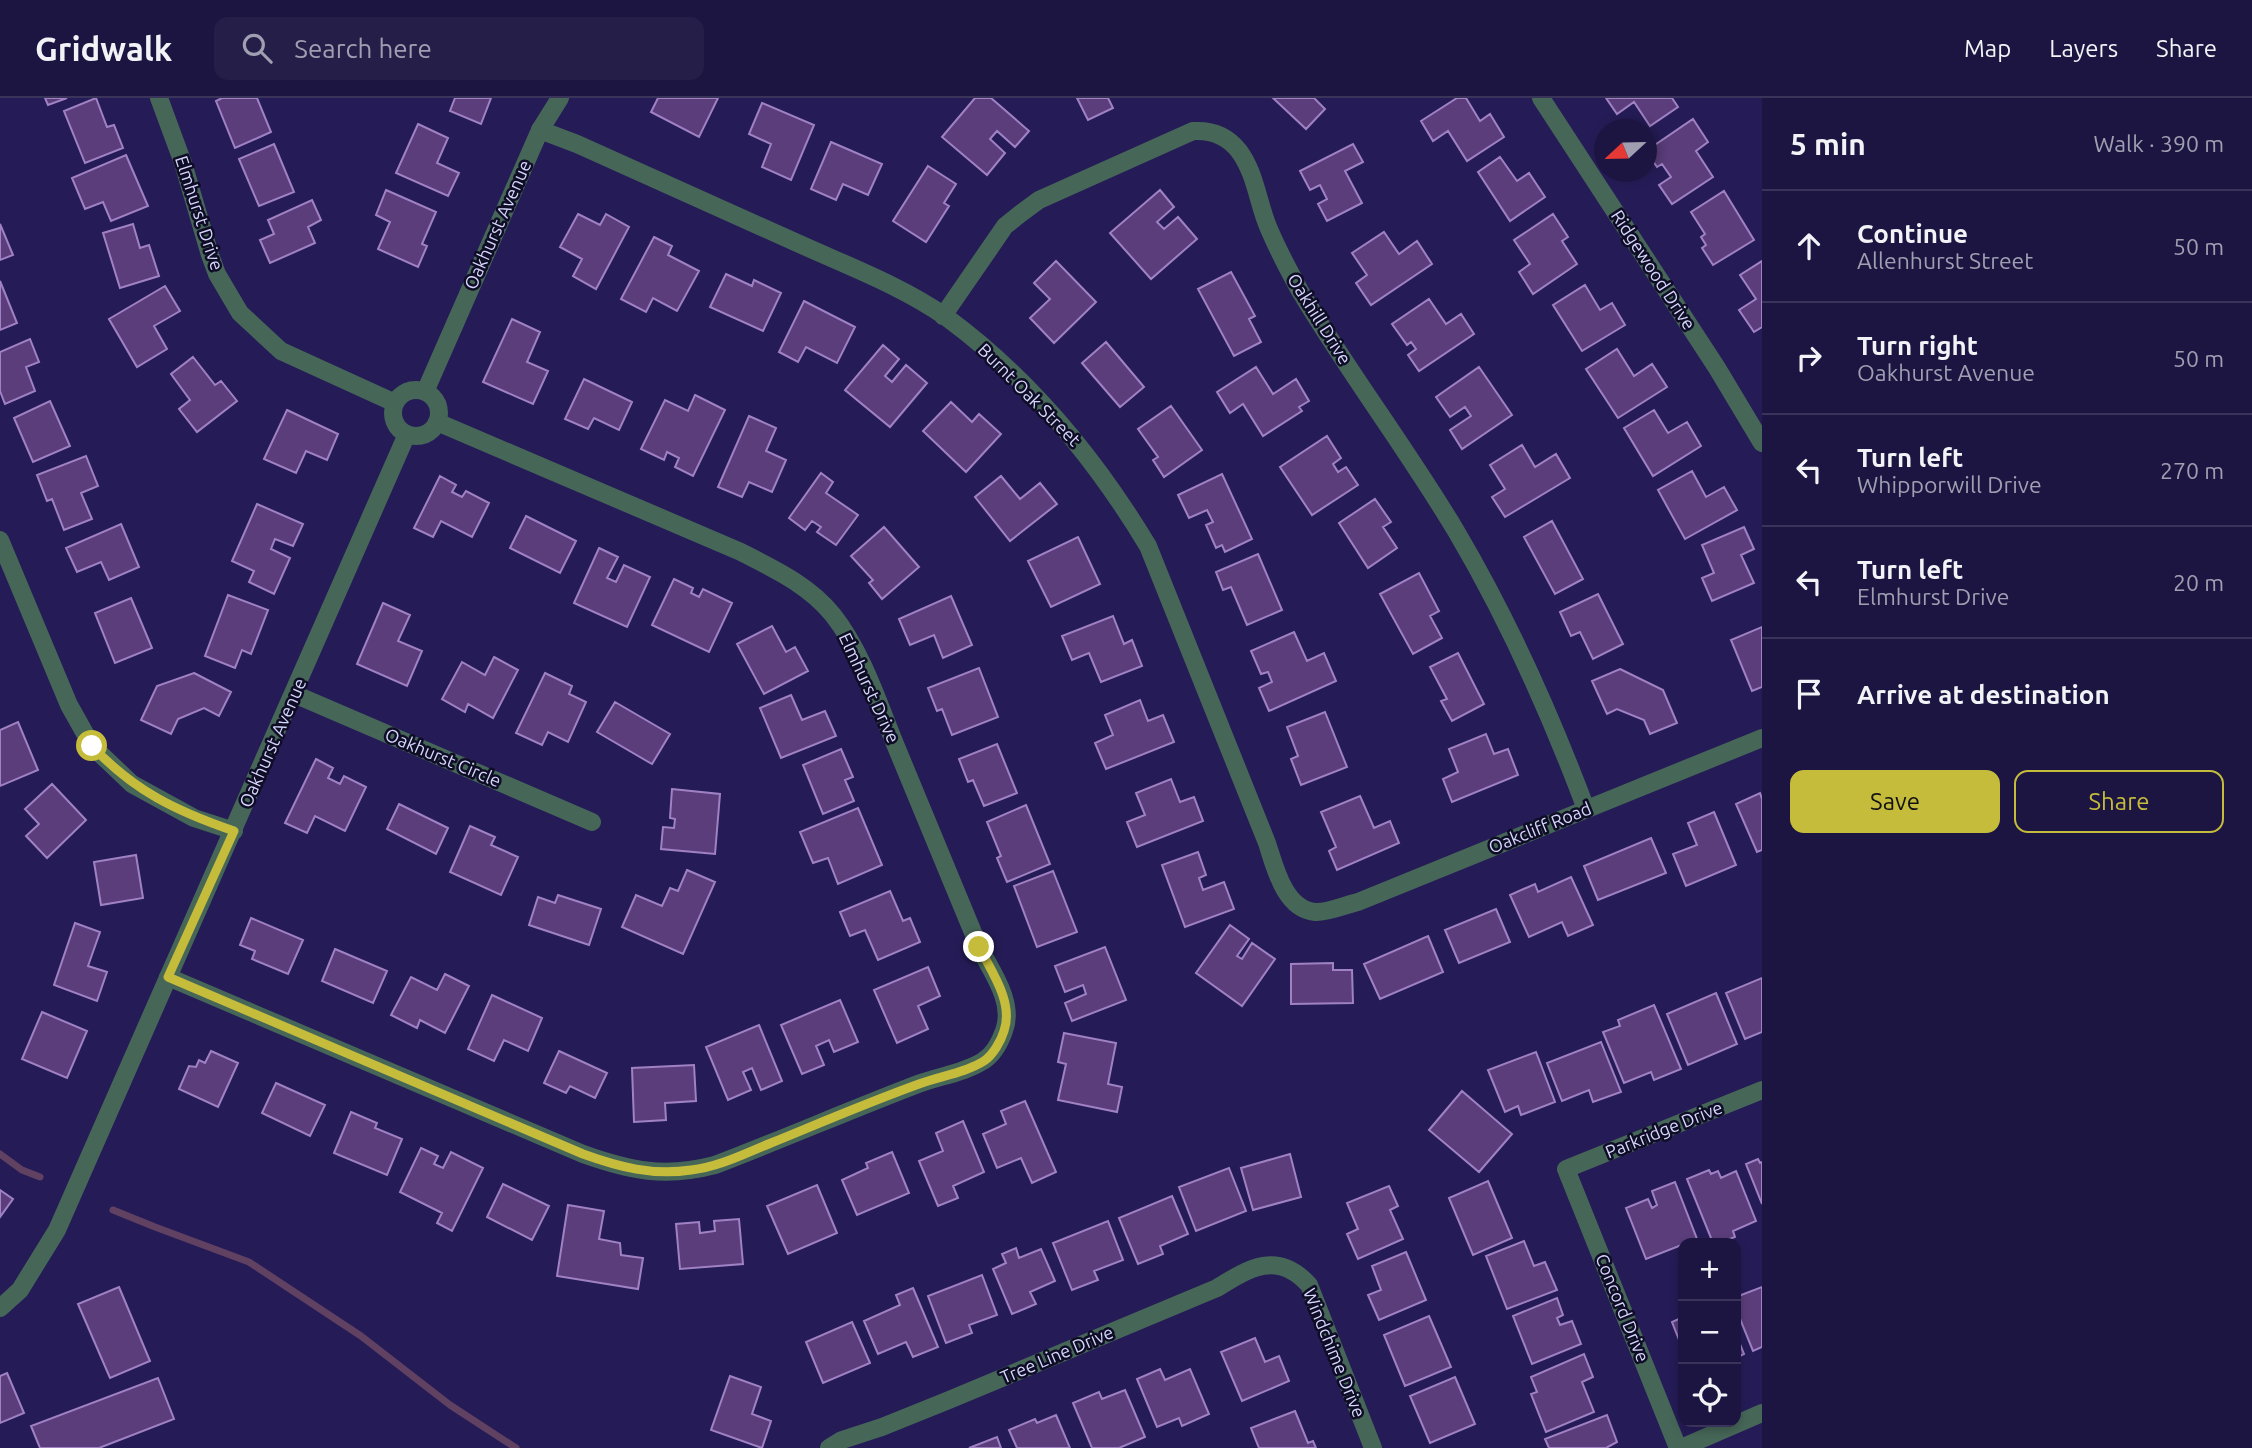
<!DOCTYPE html>
<meta charset="utf-8">
<style>
:root{--surface:#1c1541;--page:#251e48;--text:#f1f3f6;--muted:#a09fb1;--line:#3a345a;--accent:#c6bc3c}
body{margin:0;font-family:Ubuntu,sans-serif;background:var(--page);color:var(--text)}
.controls{position:absolute;right:21px;bottom:21px;display:grid;overflow:hidden;border-radius:14px;box-shadow:0 4px 10px #0003}
.controls button{width:63px;height:63px;display:grid;place-items:center;padding:0;border:0;border-bottom:2px solid var(--line);background:var(--surface);color:var(--text);font:35px sans-serif}
.compass{position:absolute;left:1594px;top:21px;width:63px;height:63px;border-radius:50%;background:var(--surface);box-shadow:0 4px 10px #0003;rotate:248deg}
.stop{position:absolute;width:21px;height:21px;margin:-16px;border:5px solid #c6bc3c;border-radius:50%;background:#fff}
.stop.end{background:#c6bc3c;border-color:#fff;box-shadow:0 2px 7px #0008}
.list{margin:0;padding:0;list-style:none}
h2{display:flex;justify-content:space-between;align-items:center;height:91px;margin:0;padding:0 28px;font-size:30px}
h2 small{font-size:23px;font-weight:400;color:var(--muted)}
.list li{display:grid;grid-template-columns:46px 1fr auto;gap:21px;align-items:center;box-sizing:border-box;height:112px;padding:0 28px;border-top:2px solid var(--line)}
.list b{display:block;font-size:26px;white-space:nowrap}
.list p{margin:0;font-size:23px;white-space:nowrap;color:var(--muted)}
.list em{font-size:23px;font-style:normal;color:var(--muted)}
.actions{display:flex;gap:14px;padding:21px 28px}
.actions a{flex:1;padding:16px 0;border:2px solid var(--accent);border-radius:14px;text-align:center;font-size:24px;color:var(--accent)}
.actions .main{background:var(--accent);color:#111}
.icon{flex:none;width:38px;height:38px;fill:none;stroke:currentColor;stroke-width:2;stroke-linecap:round;stroke-linejoin:round}
.map{position:relative;flex:none;width:1762px;height:1350px;overflow:hidden}
header{display:flex;align-items:center;gap:42px;box-sizing:border-box;height:98px;padding:0 35px;background:var(--surface);border-bottom:2px solid var(--line)}
header strong{font-size:33px}
nav{display:flex;gap:38px;margin-inline-start:auto;font-size:24px}
.search{width:490px;height:63px;background:var(--page);display:flex;align-items:center;gap:18px;box-sizing:border-box;padding:0 24px;border-radius:14px;color:var(--muted);font-size:26px}
main{display:flex}
aside{flex:1;background:var(--surface)}
.map>svg:first-child{display:block}
.lines{fill:none;stroke-linecap:round;stroke-linejoin:round}
.stream{stroke:#614162;stroke-width:7}
.building{fill:#5a3d7a;stroke:#a082c4;stroke-width:2}
.minor{stroke:#466758;stroke-width:18}
.tertiary{stroke:#466758;stroke-width:18}
.route{stroke:#c6bc3c;stroke-width:9}
.labels{text-anchor:middle;stroke-width:5;stroke-linejoin:round;paint-order:stroke}
.street-label{font-size:18px;fill:#d5d6fb;stroke:#0f0c26}
</style>
<header>
<strong>Gridwalk</strong>
<div class="search"><svg class="icon" aria-label="search" viewBox="0 0 24 24"><circle cx="10" cy="10" r="6"/><path d="M15 15l6 6"/></svg>Search here</div>
<nav><a>Map</a><a>Layers</a><a>Share</a></nav>
</header>
<main>
<div class="map">
<svg width="1762" height="1350" viewBox="0 0 1762 1350">
<rect width="100%" height="100%" fill="#251c57"/>
<g class="lines">
<!-- stream -->
<path class="stream" d="M0 1056 22 1072 40 1079
M113 1112 155 1129 249 1164 361 1238 450 1307 516 1350"/>
</g>
<!-- building -->
<path class="building" d="M45 0H67L48 7Z
M96 0 107 29 114 27 123 50 85 65 64 13Z
M222 0H257L271 34 235 50 216 3Z
M455 0H491L481 26 450 13Z
M658 0H718L699 39 651 14Z
M975 0H991L1029 33 1015 49 997 33 990 41 1005 55 987 77 942 39Z
M1077 0H1108L1113 10 1088 22Z
M1273 0H1314L1325 11 1306 31Z
M1457 0H1466L1480 23 1490 16 1504 39 1467 63 1448 33 1433 43 1421 23Z
M1606 0H1672L1678 9 1650 28 1634 4 1617 16Z
M762 5 814 27 791 82 762 69 771 46 749 36Z
M1693 21 1708 44 1696 53 1713 79 1672 106 1659 87 1671 79 1662 66 1657 69 1646 53Z
M418 26 448 40 437 65 459 75 448 98 396 75Z
M831 44 882 66 868 97 843 86 836 102 811 91Z
M274 46 294 94 259 108 239 61Z
M1353 46 1363 64 1345 73 1362 105 1327 123 1318 106 1327 101 1320 87 1310 92 1300 73Z
M126 57 148 108 111 123 103 104 85 111 72 80Z
M1500 59 1517 83 1529 75 1545 99 1510 123 1478 74Z
M928 68 956 86 944 105 949 108 926 144 893 123Z
M386 92 436 114 422 146 427 148 418 169 378 151 390 124 376 117Z
M1160 92 1174 109 1157 124 1164 131 1178 119 1197 141 1151 181 1110 135Z
M1724 93 1754 142 1713 167 1702 150 1706 147 1701 139 1705 136 1691 114Z
M312 102 321 122 308 129 315 145 270 165 260 142 274 136 268 122Z
M578 116 600 127 606 116 629 129 596 191 573 178 582 161 560 149Z
M1553 116 1568 139 1562 143 1577 166 1533 196 1519 174 1530 166 1514 142Z
M0 126 13 157 0 162Z
M133 126 140 150 149 147 159 178 120 190 103 135Z
M1384 134 1399 156 1417 143 1432 166 1371 207 1356 185 1367 177 1352 155Z
M654 139 672 148 668 157 699 173 677 213 653 200 646 214 621 201Z
M1056 163 1096 204 1054 245 1030 220 1050 201 1034 185Z
M1762 163V229L1754 234 1739 212 1756 201 1740 177Z
M1231 174 1255 218 1249 221 1261 244 1234 258 1198 191Z
M726 176 752 188 754 182 781 195 763 233 710 209Z
M0 183 17 225 0 232Z
M1585 187 1600 212 1612 205 1625 227 1582 253 1553 207Z
M165 188 180 213 154 228 167 251 137 269 109 221Z
M1429 201 1446 226 1461 216 1474 236 1419 273 1408 257 1416 251 1411 244 1407 247 1392 226Z
M804 203 855 229 837 265 806 249 798 264 779 254Z
M512 221 540 234 527 264 548 273 533 306 483 284Z
M30 241 39 264 26 269 35 293 5 306 0 293V254Z
M1106 244 1144 289 1120 309 1082 265Z
M883 247 899 261 885 278 892 284 906 267 927 285 890 329 845 292Z
M1617 251 1634 278 1652 266 1667 289 1618 320 1586 271Z
M193 259 215 287 221 283 237 303 197 334 179 311 190 302 171 276Z
M1256 269 1273 296 1296 281 1309 303 1299 309 1302 313 1263 338 1243 306 1230 315 1217 294Z
M1479 269 1512 317 1462 351 1450 332 1471 318 1465 309 1450 319 1436 299Z
M584 281 632 304 619 332 594 320 588 331 565 321Z
M695 297 725 312 693 378 675 369 679 360 667 354 664 362 641 351 665 302 688 313Z
M50 303 70 348 33 364 14 320Z
M951 304 972 324 979 316 1001 336 966 374 923 333Z
M1171 308 1202 352 1164 379 1153 362 1158 359 1138 331Z
M287 312 338 336 327 362 306 353 296 375 264 361Z
M1654 312 1668 335 1687 324 1701 348 1653 378 1624 330Z
M749 318 776 330 766 353 786 362 772 394 749 384 742 399 718 389Z
M1327 338 1341 360 1333 366 1338 374 1346 369 1358 387 1312 417 1280 369Z
M1522 347 1535 369 1556 356 1570 380 1505 419 1492 399 1505 391 1490 367Z
M86 358 98 388 81 395 92 421 64 432 52 401 47 403 37 377Z
M1692 373 1706 399 1724 389 1737 412 1685 441 1658 392Z
M821 375 833 384 826 395 858 417 836 447 817 434 821 429 812 423 805 432 789 420Z
M1222 376 1252 441 1225 454 1222 447 1216 450 1206 427 1213 424 1207 412 1189 420 1178 397Z
M440 378 456 387 452 394 462 399 466 393 489 405 472 439 441 423 433 439 414 430Z
M1001 378 1020 401 1040 385 1057 406 1010 443 975 399Z
M1375 401 1391 424 1383 429 1397 450 1368 470 1339 425Z
M257 406 303 426 293 448 275 441 271 451 290 460 274 496 249 484 254 473 232 463Z
M526 418 576 443 560 475 510 450Z
M1552 423 1583 481 1555 496 1524 439Z
M121 426 139 469 109 482 101 464 77 474 66 450Z
M884 429 919 469 882 501 869 485 873 482 851 458Z
M1744 429 1754 451 1741 457 1754 485 1712 503 1702 480 1714 475 1702 447Z
M1078 439 1100 486 1051 509 1028 463Z
M599 450 618 459 607 480 616 484 624 467 650 479 627 529 574 505Z
M1258 456 1282 512 1247 527 1231 489 1223 492 1216 474Z
M1419 475 1439 513 1430 518 1442 540 1413 556 1380 496Z
M674 481 693 490 691 495 699 499 703 491 732 505 709 554 652 527Z
M1598 496 1623 546 1593 561 1580 534 1571 538 1560 514Z
M228 497 268 512 251 556 242 552 235 570 205 558Z
M951 498 972 547 943 560 934 537 910 547 899 521Z
M131 500 152 550 115 565 95 515Z
M383 505 410 517 398 543 422 553 407 588 357 566Z
M1113 518 1124 546 1132 542 1142 568 1101 584 1089 555 1072 562 1062 538Z
M772 528 786 554 795 549 808 573 764 596 737 546Z
M1762 529V589L1752 593 1731 542Z
M1294 534 1307 563 1324 555 1336 583 1269 613 1259 590 1272 584 1268 574 1261 576 1251 553Z
M1458 555 1484 606 1452 623 1441 603 1447 601 1430 569Z
M494 559 518 572 493 620 468 606 465 614 442 601 462 564 485 577Z
M979 570 998 619 952 637 942 611 937 613 928 590Z
M1620 571 1663 592 1677 625 1650 636 1644 622 1617 611 1607 616 1592 583Z
M194 575 231 594 219 618 204 610 178 621 171 636 141 622 157 588Z
M545 575 572 588 569 596 586 604 568 644 548 634 542 647 516 635Z
M791 597 802 622 825 613 836 638 781 660 760 610Z
M1140 602 1148 623 1163 617 1174 644 1106 671 1095 645 1113 637 1105 617Z
M615 604 670 636 652 666 597 634Z
M1325 614 1347 669 1301 687 1291 661 1298 658 1287 629Z
M18 624 38 672 0 688V632Z
M1486 636 1494 656 1508 651 1518 677 1452 704 1443 681 1458 674 1449 651Z
M997 646 1017 695 984 708 973 682 968 684 959 661Z
M841 651 853 679 845 682 854 703 823 716 803 667Z
M316 661 333 670 328 680 340 686 344 678 366 689 345 733 315 718 307 735 285 725Z
M1171 681 1180 704 1194 699 1203 723 1137 749 1127 724 1145 717 1136 695Z
M52 686 86 722 47 760 26 738 39 726 25 711Z
M672 691 720 696 715 756 661 751 663 729 674 730 675 721 670 720Z
M1760 695 1762 701V752L1757 754 1736 706Z
M1360 698 1374 730 1390 723 1399 745 1337 772 1329 753 1336 749 1321 714Z
M399 706 448 730 436 756 387 731Z
M1026 707 1050 766 1007 784 997 760 1001 758 987 724Z
M858 710 882 767 838 786 828 760 813 765 800 734Z
M1714 714 1736 767 1686 788 1673 756 1697 747 1688 725Z
M470 728 495 739 491 747 518 759 501 797 450 774Z
M1651 740 1666 775 1598 802 1584 768Z
M1198 754 1206 777 1199 780 1203 792 1224 784 1234 811 1185 829 1162 767Z
M136 757 143 800 101 807 94 764Z
M687 772 715 784 683 856 622 829 636 797 662 808 670 790 678 793Z
M1053 773 1077 834 1037 849 1014 788Z
M1571 779 1593 827 1568 838 1562 824 1529 839 1510 797 1535 786 1538 794Z
M890 793 903 823 910 820 920 844 878 862 865 832 850 838 840 814Z
M558 797 601 811 589 847 529 827 538 799 555 805Z
M1496 811 1510 844 1459 865 1445 832Z
M251 820 303 842 288 876 252 861 255 853 240 847Z
M75 825 100 834 88 868 107 874 97 903 54 887Z
M1230 827 1249 841 1237 858 1242 861 1252 845 1275 861 1242 908 1196 875Z
M1428 838 1443 874 1380 901 1364 866Z
M1105 849 1126 902 1072 923 1065 905 1086 896 1083 887 1065 894 1055 868Z
M335 851 387 873 373 905 322 883Z
M1333 865V872H1352L1353 905 1291 906V866Z
M928 869 940 898 918 908 928 931 897 945 874 892Z
M445 876 469 888 445 935 420 922 417 930 391 917 411 879 437 892Z
M1762 880V934L1745 941 1726 895Z
M1716 895 1737 946 1688 967 1667 916Z
M492 897 542 920 528 953 504 942 494 963 468 951Z
M840 902 858 944 834 954 829 942 816 948 824 967 802 976 781 927Z
M1654 907 1681 971 1654 982 1651 974 1624 985 1603 934 1620 928 1618 922Z
M42 914 87 933 67 980 22 961Z
M759 927 782 983 761 992 752 970 743 974 751 992 728 1002 706 949Z
M1064 935 1116 945 1108 986 1122 989 1117 1014 1058 1002 1066 966 1058 964Z
M1601 944 1621 994 1593 1004 1589 992 1562 1003 1547 965Z
M211 953 238 965 218 1009 179 991 189 968 196 969 199 962 205 965Z
M559 953 607 975 595 1000 570 988 566 995 544 985Z
M1536 954 1555 1004 1521 1017 1518 1008 1505 1014 1488 972Z
M694 967 696 1003 665 1005 666 1022 634 1024 632 970Z
M276 985 325 1007 310 1038 262 1015Z
M1462 993 1512 1036 1479 1074 1429 1032Z
M1025 1003 1056 1074 1032 1085 1021 1060 997 1070 983 1036 1006 1026 1001 1013Z
M351 1014 377 1025 375 1030 402 1041 387 1077 334 1055Z
M963 1023 984 1074 953 1088 958 1100 938 1108 919 1063 943 1053 936 1035Z
M421 1050 438 1058 434 1066 443 1070 451 1054 483 1070 452 1133 437 1125 442 1115 400 1094Z
M892 1054 909 1095 857 1117 842 1082 868 1070 866 1065Z
M1290 1056 1301 1099 1253 1112 1241 1070Z
M1758 1061 1760 1065 1762 1064V1106L1746 1066Z
M1229 1070 1246 1113 1196 1133 1179 1089Z
M1709 1072 1711 1076 1718 1073 1721 1080 1736 1073 1756 1123 1733 1133 1735 1139 1719 1145H1713L1687 1081Z
M1488 1083 1512 1140 1473 1157 1449 1100Z
M1675 1084 1697 1141 1646 1161 1626 1110 1648 1101 1652 1110 1657 1107 1652 1093Z
M503 1086 549 1108 532 1142 487 1119Z
M817 1087 837 1135 788 1156 767 1108Z
M1389 1088 1398 1108 1390 1112 1403 1141 1358 1161 1347 1136 1358 1131 1347 1105Z
M0 1092 13 1101 0 1119Z
M1172 1098 1188 1136 1160 1148 1163 1156 1138 1166 1119 1120Z
M568 1107 604 1113 599 1141 620 1145 621 1157 643 1160 638 1191 557 1178Z
M739 1121 743 1166 680 1171 676 1126 699 1124 700 1135 715 1133 714 1123Z
M1108 1123 1123 1162 1094 1173 1098 1182 1072 1192 1053 1145Z
M1524 1143 1534 1168 1545 1164 1557 1192 1507 1211 1486 1158Z
M1016 1150 1019 1160 1041 1151 1055 1183 1030 1194 1036 1206 1012 1216 993 1171 1006 1165 1002 1156Z
M1406 1154 1426 1202 1379 1222 1368 1197 1381 1192 1372 1168Z
M982 1177 997 1217 969 1227 972 1235 946 1245 928 1198Z
M119 1189 150 1263 110 1280 78 1206Z
M1762 1189V1249L1753 1253 1736 1211V1199Z
M913 1190 938 1249 913 1259 906 1244 878 1256 864 1223 900 1207 896 1197Z
M1557 1200 1563 1217 1557 1220 1560 1227 1572 1223 1581 1246 1532 1266 1513 1218Z
M1429 1218 1451 1269 1405 1288 1384 1237Z
M1683 1219V1252L1672 1224Z
M852 1224 870 1265 823 1285 806 1244Z
M1736 1236 1744 1256 1736 1260Z
M1255 1240 1265 1264 1279 1258 1289 1283 1242 1303 1221 1254Z
M1584 1256 1593 1279 1582 1284 1594 1314 1546 1334 1531 1296 1537 1294 1531 1279Z
M1160 1271 1165 1282 1190 1271 1209 1316 1182 1328 1179 1320 1157 1329 1137 1281Z
M7 1275 24 1315 0 1325V1278Z
M730 1278 761 1289 752 1316 771 1323 762 1350 711 1332Z
M1455 1279 1475 1326 1430 1345 1410 1298Z
M158 1280 174 1321 99 1350H40L31 1328Z
M1125 1292 1145 1339 1119 1350H1092L1073 1305 1099 1294 1102 1301Z
M1295 1313 1308 1345 1313 1343 1316 1350H1259L1251 1330Z
M1056 1317 1070 1350H1017L1009 1332 1035 1321 1037 1325Z
M1607 1317 1617 1344 1606 1350H1549L1545 1341Z
M997 1339 1001 1350H969Z"/>
<g class="lines">
<!-- minor -->
<path class="minor" d="M159 0 183 65 210 157 217 176 240 215 281 253 395 305
M1541 0 1717 270 1762 345
M540 32 577 46C652 80 728 114 804 148 851 169 903 189 946 219 1029 280 1095 360 1148 448L1267 745C1275 769 1284 811 1315 814 1327 815 1345 807 1358 804L1762 640
M943 218 1005 128 1020 116 1039 102 1193 33C1211 32 1227 37 1239 53 1256 76 1258 106 1269 131 1278 152 1289 173 1300 193 1349 275 1407 351 1456 433 1508 521 1550 615 1586 711
M0 442 69 607 92 648 132 686 194 720 234 733
M294 596 592 724
M168 879 583 1056C631 1073 665 1080 715 1067 783 1041 850 1012 918 986 939 978 964 975 983 963 993 957 1000 944 1004 933 1015 904 991 873 979 849 951 781 923 714 895 646 878 604 862 554 833 517 809 487 774 471 741 454L437 324
M829 1350 842 1342 882 1329 949 1302 1217 1190C1249 1170 1278 1152 1309 1187L1373 1350
M1678 1350 1566 1071 1762 992
M1681 1350 1762 1315"/>
<!-- tertiary -->
<path class="tertiary" d="M393 315a23 23 0 1 1 46 0a23 23 0 1 1-46 0Z
M425 294 540 32 560 0
M0 1210 20 1192 57 1132 407 336"/>
</g>
<g class="lines">
<!-- route -->
<path class="route" d="M92 648C134 693 176 713 234 733L168 879 583 1056C619 1069 653 1078 691 1072 719 1069 746 1055 771 1045 820 1025 869 1004 919 986 940 978 965 975 984 963 993 957 1001 943 1004 933 1014 904 991 873 979 849"/>
</g>
<g class="labels">
<!-- street labels -->
<g class="street-label">
<text transform="translate(199 115) rotate(72)" y="6">Elmhurst Drive</text>
<text transform="translate(498 127) rotate(-66)" y="6">Oakhurst Avenue</text>
<text transform="translate(1653 172) rotate(57)" y="6">Ridgewood Drive</text>
<text transform="translate(1319 221) rotate(58)" y="6">Oakhill Drive</text>
<text transform="translate(1029 297) rotate(45)" y="6">Burnt Oak Street</text>
<text transform="translate(869 590) rotate(65)" y="6">Elmhurst Drive</text>
<text transform="translate(273 645) rotate(-66)" y="6">Oakhurst Avenue</text>
<text transform="translate(443 660) rotate(23)" y="6">Oakhurst Circle</text>
<text transform="translate(1540 730) rotate(-22)" y="6">Oakcliff Road</text>
<text transform="translate(1664 1032) rotate(-22)" y="6">Parkridge Drive</text>
<text transform="translate(1622 1210) rotate(68)" y="6">Concord Drive</text>
<text transform="translate(1334 1255) rotate(68)" y="6">Windchime Drive</text>
<text transform="translate(1057 1257) rotate(-23)" y="6">Tree Line Drive</text>
</g>
</g>
</svg>
<div class="controls">
<button>+</button>
<button>−</button>
<button><svg class="icon" aria-label="locate" viewBox="0 0 24 24"><circle cx="12" cy="12" r="6"/><path d="M12 2v4M12 18v4M2 12h4M18 12h4"/></svg></button>
</div>
<svg class="compass" viewBox="-18 -18 36 36"><path d="M0-13l5 13h-10z" fill="#e53935"/><path d="M0 13l5-13h-10z" fill="#a09fb1"/></svg>
<div class="stop" style="left:92px;top:648px"></div>
<div class="stop end" style="left:979px;top:849px"></div>
</div>
<aside>
<h2>5 min<small>Walk · 390 m</small></h2>
<ul class="list">
<li><svg class="icon" aria-label="ahead" viewBox="0 0 24 24"><path d="M12 20V5M6 11l6-6 6 6"/></svg><div><b>Continue</b><p>Allenhurst Street</p></div><em>50 m</em></li>
<li><svg class="icon" aria-label="right" viewBox="0 0 24 24"><path d="M7 20v-9h11M14 6l5 5-5 5"/></svg><div><b>Turn right</b><p>Oakhurst Avenue</p></div><em>50 m</em></li>
<li><svg class="icon" aria-label="left" viewBox="0 0 24 24"><path d="M17 20v-9H6M10 6l-5 5 5 5"/></svg><div><b>Turn left</b><p>Whipporwill Drive</p></div><em>270 m</em></li>
<li><svg class="icon" aria-label="left" viewBox="0 0 24 24"><path d="M17 20v-9H6M10 6l-5 5 5 5"/></svg><div><b>Turn left</b><p>Elmhurst Drive</p></div><em>20 m</em></li>
<li><svg class="icon" aria-label="arrive" viewBox="0 0 24 24"><path d="M6 21V4h12l-3 4 3 4H6"/></svg><div><b>Arrive at destination</b></div></li>
</ul>
<div class="actions"><a class="main">Save</a><a>Share</a></div>
</aside>
</main>
